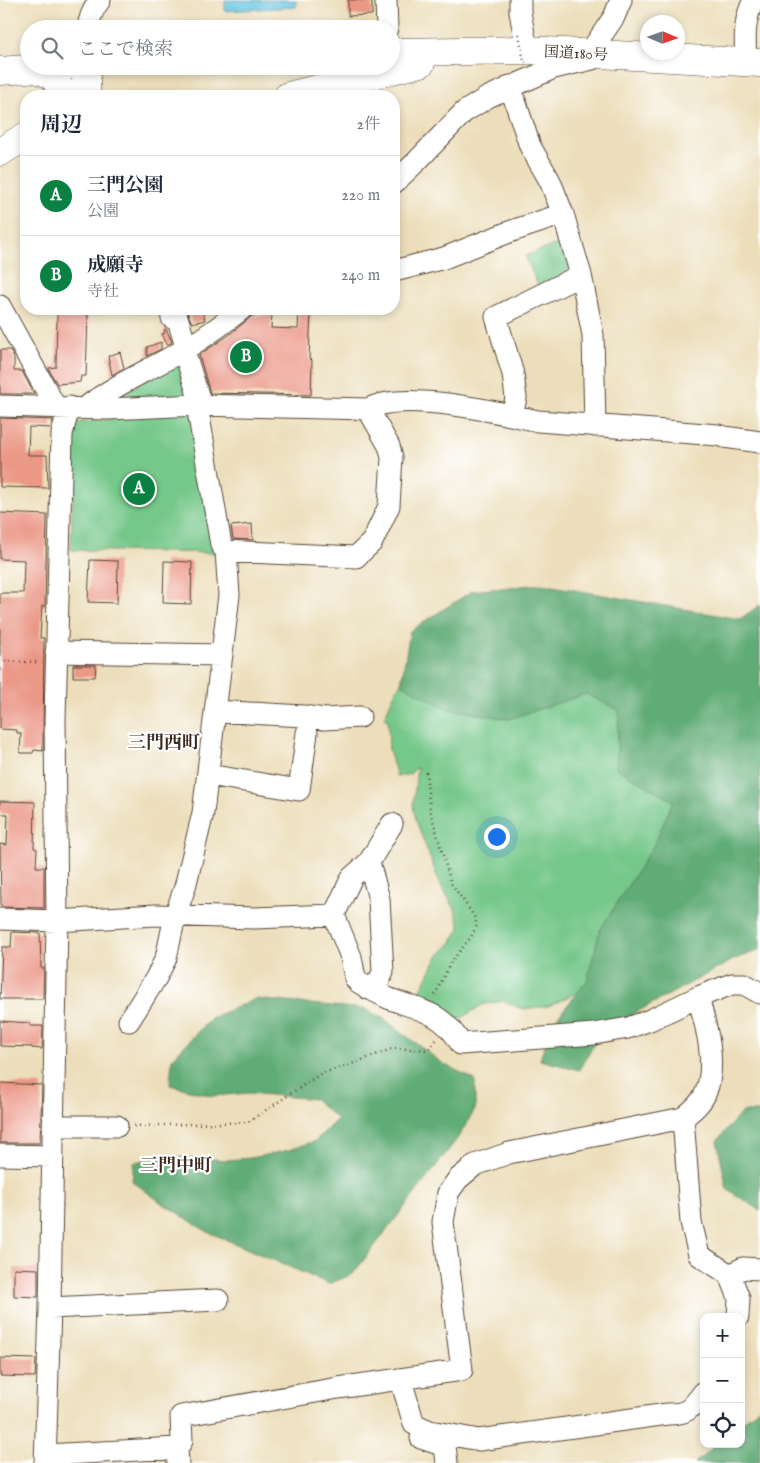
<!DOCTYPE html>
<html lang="ja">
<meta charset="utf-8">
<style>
:root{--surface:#fff;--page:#f6f6f7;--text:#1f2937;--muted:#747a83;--line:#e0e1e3;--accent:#0b8043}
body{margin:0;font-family:"IM FELL English","Noto Serif JP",serif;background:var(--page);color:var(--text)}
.controls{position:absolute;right:15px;bottom:15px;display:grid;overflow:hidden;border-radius:10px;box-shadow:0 2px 8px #0003}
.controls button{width:45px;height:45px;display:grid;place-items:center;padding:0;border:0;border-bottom:1px solid var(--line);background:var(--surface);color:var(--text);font:25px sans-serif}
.compass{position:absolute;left:640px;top:15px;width:45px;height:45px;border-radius:50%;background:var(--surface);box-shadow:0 2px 8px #0003;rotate:92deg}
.you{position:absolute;left:496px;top:836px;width:18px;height:18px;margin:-12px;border:4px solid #fff;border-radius:50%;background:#1a73e8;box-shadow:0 0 0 8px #1a73e833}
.badge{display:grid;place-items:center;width:32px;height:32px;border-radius:50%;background:var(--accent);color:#fff;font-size:16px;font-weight:700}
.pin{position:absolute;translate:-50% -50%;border:2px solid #fff;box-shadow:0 1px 5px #0006}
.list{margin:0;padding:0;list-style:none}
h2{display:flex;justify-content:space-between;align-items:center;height:65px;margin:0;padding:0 20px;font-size:21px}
h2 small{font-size:16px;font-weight:400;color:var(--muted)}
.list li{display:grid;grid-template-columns:32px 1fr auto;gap:15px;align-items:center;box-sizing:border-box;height:80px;padding:0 20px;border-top:1px solid var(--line)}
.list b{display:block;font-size:19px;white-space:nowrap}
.list p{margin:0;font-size:16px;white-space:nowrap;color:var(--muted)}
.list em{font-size:16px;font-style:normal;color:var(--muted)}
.icon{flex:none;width:28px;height:28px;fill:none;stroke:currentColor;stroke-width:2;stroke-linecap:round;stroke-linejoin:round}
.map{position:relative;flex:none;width:760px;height:1463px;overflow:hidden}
.search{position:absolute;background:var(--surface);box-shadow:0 2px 8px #0003;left:20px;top:20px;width:380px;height:55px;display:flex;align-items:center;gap:12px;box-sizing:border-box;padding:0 18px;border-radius:28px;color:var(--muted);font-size:19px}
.panel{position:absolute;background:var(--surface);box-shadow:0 2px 8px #0003;left:20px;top:90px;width:380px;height:225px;border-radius:20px}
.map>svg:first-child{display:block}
.green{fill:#76c78a;stroke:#587854}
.forest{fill:#60ac76;stroke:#4e6b4a}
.water{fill:#62c3e0;stroke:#4e767f}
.building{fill:#eb9887}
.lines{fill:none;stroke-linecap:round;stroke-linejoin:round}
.minor-casing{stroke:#564535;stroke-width:23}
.major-casing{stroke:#564535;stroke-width:29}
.highway-casing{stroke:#564535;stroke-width:29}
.path{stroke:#564535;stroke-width:2.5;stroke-dasharray:1 4;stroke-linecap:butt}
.minor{stroke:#fff;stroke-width:21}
.major{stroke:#fff;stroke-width:28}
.highway{stroke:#fff;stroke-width:28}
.path-bridge{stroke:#564535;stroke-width:2.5;stroke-dasharray:1 4;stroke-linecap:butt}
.labels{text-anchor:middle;stroke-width:4.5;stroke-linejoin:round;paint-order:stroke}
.street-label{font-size:15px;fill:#3b2a1e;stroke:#fff}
.quarter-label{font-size:18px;font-weight:bold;fill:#3b2a1e;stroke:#fff}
</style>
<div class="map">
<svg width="760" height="1463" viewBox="0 0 760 1463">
<rect width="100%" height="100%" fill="#fff"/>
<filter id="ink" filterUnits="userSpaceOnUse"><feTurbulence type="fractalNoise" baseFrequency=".02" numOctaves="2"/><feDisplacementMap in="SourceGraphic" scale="10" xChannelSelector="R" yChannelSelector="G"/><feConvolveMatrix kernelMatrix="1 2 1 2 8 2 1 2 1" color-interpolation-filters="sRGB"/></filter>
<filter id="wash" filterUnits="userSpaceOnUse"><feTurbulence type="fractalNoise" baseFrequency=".0096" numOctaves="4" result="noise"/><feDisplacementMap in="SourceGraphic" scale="20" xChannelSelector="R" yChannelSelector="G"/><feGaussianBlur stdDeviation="1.12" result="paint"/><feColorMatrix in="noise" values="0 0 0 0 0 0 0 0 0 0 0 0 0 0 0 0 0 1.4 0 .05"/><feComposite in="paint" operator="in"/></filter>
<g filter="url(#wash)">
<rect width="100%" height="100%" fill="#ecdeba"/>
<!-- green -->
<path class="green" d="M568 240 576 267 540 290 525 256Z
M183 359 195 400 107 402Z
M171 412H192L218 553 71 550 75 428 76 423Z
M410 669 547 676 760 713 582 990 549 1006 523 1009 503 1001 484 1004 457 1021 415 1001 438 956 452 942 460 928 455 909 440 884 416 821 413 806 417 767 410 774 397 777 389 750 388 720 384 718 396 690Z"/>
<!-- forest -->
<path class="forest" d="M541 584 740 619 760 605V950L735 959 633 1014 594 1044 579 1070 540 1060 551 1025 587 981 600 930 655 843 673 801 616 768 619 710 586 694 509 719 448 709 401 684 410 631 472 591Z
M255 999 365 1009 384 1019 442 1063 475 1080V1110L457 1139 353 1274 329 1284 206 1231 162 1203 132 1181 134 1162 167 1156 226 1160 251 1158 289 1150 315 1141 337 1119 314 1099 249 1093 212 1096 170 1085 172 1059 211 1018Z
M742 1112H760V1210L727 1189 717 1141Z
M760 1407V1460L755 1463H695L717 1444H741V1423Z"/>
<!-- water -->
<path class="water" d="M225 0H296V7L225 11Z"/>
<g id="blocks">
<!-- building -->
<path class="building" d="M348 0H372V15L348 16Z
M184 309H202L205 320 192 323 187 312Z
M299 309H311L309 359 312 360 311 395 210 393 199 355 229 335 252 316 272 314 271 328 298 329Z
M57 313 88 314 86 376H81L80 382 57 384 49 370V368L56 367Z
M166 329 172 342 167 345 162 334 165 333 164 330Z
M161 342V349L147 356V347Z
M0 350H10L14 358V371H22L34 394H0Z
M120 352 124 368 112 375 108 356Z
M0 418 53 420 51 428 29 427 28 455H47L48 488 0 487Z
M0 513 47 515 45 606H42L40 638H44L43 751 34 750 33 753H20L21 733H17V730L0 729V593H23L24 560 0 559Z
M252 524 253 540 233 539 231 526Z
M90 560 118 561 117 603 88 602Z
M164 561 192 562 191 604 163 603Z
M73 665H96L95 677H73Z
M0 801 35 802 34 848 37 849 36 867H44V908L1 907 0 844 7 845 8 814H0Z
M12 932 40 933 41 968H44L43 999H0L2 947H11Z
M0 1021 30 1023V1026H43L42 1049 32 1048V1047L0 1046Z
M0 1083 42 1085 40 1143H0Z
M14 1268 38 1269V1297L14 1296Z
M0 1358 36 1359 35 1377 0 1376Z"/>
</g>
</g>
<g filter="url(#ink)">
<use href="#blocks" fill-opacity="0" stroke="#564535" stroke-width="1"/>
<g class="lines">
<defs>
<path id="minor" d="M386 0 387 29
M520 0V12L527 50
M88 29C89 17 93 9 100 0
M590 52 614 17 621 0
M746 62C745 40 743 20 754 0
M510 86 530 146 550 181 563 214 581 275 593 335 595 426
M394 183 416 162 464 112 488 97 554 68 592 59
M394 271 444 258 509 232 563 214
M0 306 55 406
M0 406 108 409 198 405 368 409C403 390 498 412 538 421L718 435 724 437 760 442
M85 408C115 384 152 369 185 349 206 337 224 323 242 309
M512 415 516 398 513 374 496 317 581 275
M226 551 356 557 372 542 389 506 392 457 389 446 368 409
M56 652 222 655
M215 711 303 716 324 719 360 717
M208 775 299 790 307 733
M334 915 352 877 369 862 392 824
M0 919 57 921 156 915 254 918 334 915 351 957 355 978 358 982C368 988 379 994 390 999 420 1010 443 1012 461 1044L594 1034 628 1028 650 1020 698 997 732 984H744L760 993
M369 989 379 981 383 972 379 899 369 862
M129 1021 156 978 166 958 175 916 185 887 203 813 229 595 226 551 221 545 198 411 199 398 186 357 184 340 178 320 172 318 170 309
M683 1118 691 1222 699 1255 730 1275 739 1298 738 1317
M53 1126H117
M0 1155 52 1156
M730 1275 743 1268 760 1269
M50 1308 218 1300
M401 1380 414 1424 430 1431 479 1440 668 1414C690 1414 691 1407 704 1392
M421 1438 445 1446 447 1463
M46 1455 177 1448
M45 1463 50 1308 57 921 55 720 62 434 69 407
M178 1463 177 1448 182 1441 181 1416 338 1388 462 1370 443 1222 448 1193 458 1179 475 1165 509 1153 683 1118C692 1111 702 1103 706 1092 717 1063 706 1025 698 997"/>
<path id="major" d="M0 71 66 66"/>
<path id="highway" d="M391 52 527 50 760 63
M86 66V96
M35 69C51 73 60 79 61 96
M288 96 421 63
M0 152 26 136"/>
</defs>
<!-- minor casing -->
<use href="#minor" class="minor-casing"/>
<!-- major casing -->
<use href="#major" class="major-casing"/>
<!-- highway casing -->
<use href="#highway" class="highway-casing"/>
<!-- path -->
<path class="path" d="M0 661 39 662
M426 772 430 810 451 883 474 916 477 925 471 937 451 962 434 997
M134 1126 248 1122 322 1073 352 1064 394 1048 428 1050 437 1039"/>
<!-- minor -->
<use href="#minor" class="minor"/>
<!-- major -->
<use href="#major" class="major"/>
<!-- highway -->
<use href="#highway" class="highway"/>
<!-- path-bridge -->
<path class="path-bridge" d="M519 34 524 62H526"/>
</g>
</g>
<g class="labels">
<!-- street labels -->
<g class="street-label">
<text transform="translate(576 53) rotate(3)" y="5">国道180号</text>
</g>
<!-- quarter labels -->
<g class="quarter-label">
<text x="164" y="748">三門西町</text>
<text x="176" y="1171">三門中町</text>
</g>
</g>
</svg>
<div class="controls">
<button>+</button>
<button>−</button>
<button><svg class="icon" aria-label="locate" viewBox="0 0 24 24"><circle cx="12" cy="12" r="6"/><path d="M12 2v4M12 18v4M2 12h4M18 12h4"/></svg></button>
</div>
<svg class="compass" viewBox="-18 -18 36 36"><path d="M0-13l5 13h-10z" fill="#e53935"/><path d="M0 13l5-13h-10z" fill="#747a83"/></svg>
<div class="you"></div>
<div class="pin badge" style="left:139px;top:489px">A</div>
<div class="pin badge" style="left:246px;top:357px">B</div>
<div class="search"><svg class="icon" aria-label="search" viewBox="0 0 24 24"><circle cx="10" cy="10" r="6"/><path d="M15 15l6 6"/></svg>ここで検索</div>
<section class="panel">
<h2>周辺<small>2件</small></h2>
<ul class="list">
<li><span class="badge">A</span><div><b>三門公園</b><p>公園</p></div><em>220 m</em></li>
<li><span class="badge">B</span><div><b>成願寺</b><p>寺社</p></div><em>240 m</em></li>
</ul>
</section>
</div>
